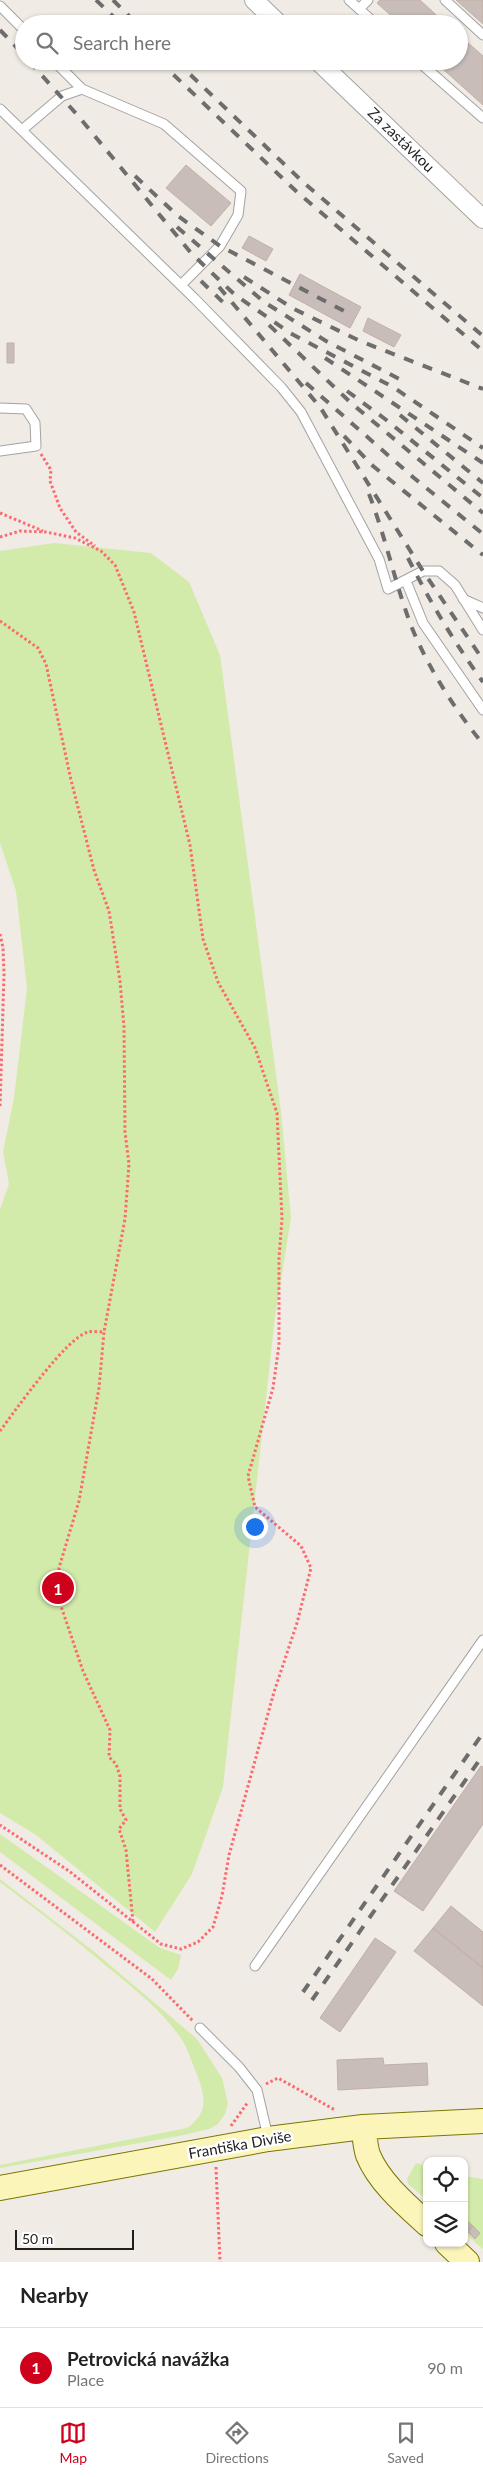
<!DOCTYPE html>
<meta charset="utf-8">
<style>
:root{--surface:#fff;--page:#f6f6f6;--text:#222;--muted:#767676;--line:#e0e0e0;--accent:#ce001b}
body{margin:0;font-family:Lato,sans-serif;background:var(--page);color:var(--text)}
.controls{position:absolute;right:15px;bottom:15px;display:grid;overflow:hidden;border-radius:10px;box-shadow:0 1px 4px #0004}
.controls button{width:45px;height:45px;display:grid;place-items:center;padding:0;border:0;border-bottom:1px solid var(--line);background:var(--surface);color:var(--text);font:25px sans-serif}
.scale{position:absolute;left:15px;bottom:12px;width:119px;box-sizing:border-box;padding-left:5px;border:2px solid #1f1f1f;border-top:0;font-size:14px;line-height:18px;white-space:nowrap;color:#1f1f1f;-webkit-text-stroke:4px #fff;paint-order:stroke}
.you{position:absolute;left:254px;top:1526px;width:18px;height:18px;margin:-12px;border:4px solid #fff;border-radius:50%;background:#1a73e8;box-shadow:0 0 0 8px #1a73e833}
.badge{display:grid;place-items:center;width:32px;height:32px;border-radius:50%;background:var(--accent);color:#fff;font-size:16px;font-weight:700}
.pin{position:absolute;translate:-50% -50%;border:2px solid #fff;box-shadow:0 1px 5px #0006}
.list{margin:0;padding:0;list-style:none}
h2{display:flex;justify-content:space-between;align-items:center;height:65px;margin:0;padding:0 20px;font-size:21px}
h2 small{font-size:16px;font-weight:400;color:var(--muted)}
.list li{display:grid;grid-template-columns:32px 1fr auto;gap:15px;align-items:center;box-sizing:border-box;height:80px;padding:0 20px;border-top:1px solid var(--line)}
.list b{display:block;font-size:19px;white-space:nowrap}
.list p{margin:0;font-size:16px;white-space:nowrap;color:var(--muted)}
.list em{font-size:16px;font-style:normal;color:var(--muted)}
.icon{flex:none;width:28px;height:28px;fill:none;stroke:currentColor;stroke-width:2;stroke-linecap:round;stroke-linejoin:round}
.map{position:relative;flex:none;width:483px;height:2262px;overflow:hidden}
.search{position:absolute;background:var(--surface);box-shadow:0 1px 4px #0004;left:15px;right:15px;top:15px;height:55px;display:flex;align-items:center;gap:12px;box-sizing:border-box;padding:0 18px;border-radius:28px;color:var(--muted);font-size:19px}
.sheet{height:145px;background:var(--surface)}
nav{display:flex;justify-content:space-around;align-items:center;box-sizing:border-box;height:70px;border-top:1px solid var(--line);background:var(--surface);font-size:14px;color:var(--muted)}
nav a{display:grid;justify-items:center;gap:2px}
nav .on{color:var(--accent)}
.map>svg:first-child{display:block}
.grass{fill:#d3ebaa}
.building{fill:#c8bdb8;stroke:#c2afa7}
.lines{fill:none;stroke-linecap:round;stroke-linejoin:round}
.lane-casing{stroke:#a3a3a3;stroke-width:11}
.street-casing{stroke:#a3a3a3;stroke-width:20}
.secondary-casing{stroke:#797703;stroke-width:26}
.path{stroke:#fc6a6e;stroke-width:3;stroke-dasharray:2.5 2.5;stroke-linecap:butt}
.lane{stroke:#fff;stroke-width:9}
.street{stroke:#fff;stroke-width:18}
.secondary{stroke:#fbf5b9;stroke-width:24}
.rail{stroke:#6d6d6d;stroke-width:4;stroke-dasharray:10 10;stroke-linecap:butt}
.labels{text-anchor:middle;stroke-width:5;stroke-linejoin:round;paint-order:stroke}
.street-label{font-size:15px;fill:#1f1f1f;stroke:#fff}
</style>
<div class="map">
<svg width="483" height="2262" viewBox="0 0 483 2262">
<rect width="100%" height="100%" fill="#f0ebe5"/>
<!-- grass -->
<path class="grass" d="M54 543 151 553 189 582 220 655 281 1112 291 1218 275 1317 223 1787 192 1874 155 1932 36 1835 0 1813V1209L9 1184 3 1152 14 1098 27 988 16 891 0 843V551Z
M0 1834 160 1948 181 1955 178 1969 171 1980 0 1852Z
M0 1879 97 1954 197 2039 222 2078 228 2103 225 2114 218 2124 209 2129 179 2136 0 2168V2165L187 2128C208 2114 206 2097 197 2075 193 2065 189 2053 184 2043 166 2014 137 1991 111 1970 75 1939 38 1911 0 1882Z
M416 2163 427 2166V2200L408 2184 407 2179Z
M464 2176 483 2179V2249L464 2233Z"/>
<!-- building -->
<path class="building" d="M380 0H420L446 24H394L397 21 377 3Z
M456 0H483V24Z
M459 35 483 56V105L434 61H459Z
M186 165 231 203 211 226 166 188Z
M249 236 273 249 266 261 242 248Z
M300 274 361 307 350 328 289 295Z
M368 318 401 335 394 347 363 331Z
M7 343H14V363H7Z
M481 1766 483 1767V1824L423 1911 394 1891Z
M451 1906 483 1932V1968L433 1928Z
M433 1928 483 1968V2006L414 1951Z
M375 1938 396 1952 340 2032 320 2018Z
M383 2058 384 2065 427 2063 428 2085 338 2090 337 2060Z
M465 2219 473 2226 467 2231 464 2228Z
M473 2226 480 2233 475 2239 467 2231Z"/>
<g class="lines">
<defs>
<path id="lane" d="M349 0 376 24
M445 0 483 35
M0 6 24 30
M359 9 368 0
M54 61 82 89 164 124 241 191 238 215 220 246 181 285
M418 61 483 118
M0 109 195 299 281 387 301 412 379 559 388 589 423 571H439L455 585 483 630
M22 130 62 96 82 89
M0 408 26 409 35 423 36 446 0 451
M406 581 423 623 483 710
M463 599 483 608
M255 1966 483 1640
M200 2028 239 2067 257 2090 268 2137"/>
<path id="street" d="M254 0 279 24
M318 61 483 219"/>
<path id="secondary" d="M363 2127C365 2136 365 2146 368 2155 379 2182 406 2205 427 2224
M0 2188 268 2139 363 2127 483 2121
M447 2243 467 2262"/>
</defs>
<!-- lane casing -->
<use href="#lane" class="lane-casing"/>
<!-- street casing -->
<use href="#street" class="street-casing"/>
<!-- secondary casing -->
<use href="#secondary" class="secondary-casing"/>
<!-- path -->
<path class="path" d="M41 454 51 470 50 481 60 508 76 532 95 546
M0 513 43 531
M0 537 20 531 46 532 75 538 101 551 115 565 134 612 190 845 203 939 218 982 255 1048 277 1113 282 1219 279 1258V1345L273 1388 248 1476 255 1507 301 1546 311 1568 297 1623 274 1692 229 1855 222 1896 213 1927 198 1942 181 1949 161 1944 69 1871 0 1825
M0 621 38 648 46 664 71 780 94 870 109 911 120 981 124 1027 125 1132 129 1164 125 1219 104 1332
M0 934 3 948 4 974 0 1107
M0 1431C15 1411 66 1338 88 1332 92 1331 99 1332 104 1332L99 1388 79 1501 59 1568 61 1606 83 1671 110 1730 109 1757 116 1764 120 1776V1809L126 1820 119 1829 126 1850 133 1922
M0 1865 152 1979 193 2021
M266 2084 278 2078 335 2110
M231 2126 248 2102
M216 2167 220 2262"/>
<!-- lane -->
<use href="#lane" class="lane"/>
<!-- street -->
<use href="#street" class="street"/>
<!-- secondary -->
<use href="#secondary" class="secondary"/>
<!-- rail -->
<path class="rail" d="M96 0 121 24
M113 0 137 24
M0 30 24 55
M29 61 80 118 191 253 234 294 290 333 393 387 483 448
M159 61 297 192 483 351
M176 61 304 183 483 336
M135 176 178 216 220 246 344 311
M177 227 264 302 326 341 407 383
M244 277 294 309 360 341 483 389
M201 281 229 308
M219 287 320 407 423 571 483 660
M269 325 351 403 483 513
M325 358 483 463
M306 383 414 478 483 534
M347 391 385 419 483 498
M400 415 483 483
M344 436 373 466 483 555
M369 494C386 538 395 584 412 628 429 669 455 710 483 744
M408 558C430 602 454 642 483 682
M303 1992 483 1733
M312 2000 483 1755"/>
</g>
<g class="labels">
<!-- street labels -->
<g class="street-label">
<text transform="translate(401 140) rotate(44)" y="5">Za zastávkou</text>
<text transform="translate(240 2145) rotate(-10)" y="5">Františka Diviše</text>
</g>
</g>
</svg>
<div class="controls">
<button><svg class="icon" aria-label="locate" viewBox="0 0 24 24"><circle cx="12" cy="12" r="6"/><path d="M12 2v4M12 18v4M2 12h4M18 12h4"/></svg></button>
<button><svg class="icon" aria-label="layers" viewBox="0 0 24 24"><path d="M12 4l9 5-9 5-9-5zM3 14l9 5 9-5"/></svg></button>
</div>
<div class="scale">50 m</div>
<div class="you"></div>
<div class="pin badge" style="left:58px;top:1588px">1</div>
<div class="search"><svg class="icon" aria-label="search" viewBox="0 0 24 24"><circle cx="10" cy="10" r="6"/><path d="M15 15l6 6"/></svg>Search here</div>
</div>
<section class="sheet">
<h2>Nearby<small></small></h2>
<ul class="list">
<li><span class="badge">1</span><div><b>Petrovická navážka</b><p>Place</p></div><em>90 m</em></li>
</ul>
</section>
<nav>
<a class="on"><svg class="icon" aria-label="map" viewBox="0 0 24 24"><path d="M3 6l6-2 6 2 6-2v14l-6 2-6-2-6 2zM9 4v14M15 6v14"/></svg>Map</a>
<a><svg class="icon" aria-label="directions" viewBox="0 0 24 24"><path d="M12 3l9 9-9 9-9-9zM9 14v-3h6M13 9l2 2-2 2"/></svg>Directions</a>
<a><svg class="icon" aria-label="saved" viewBox="0 0 24 24"><path d="M7 4h10v16l-5-4-5 4z"/></svg>Saved</a>
</nav>
